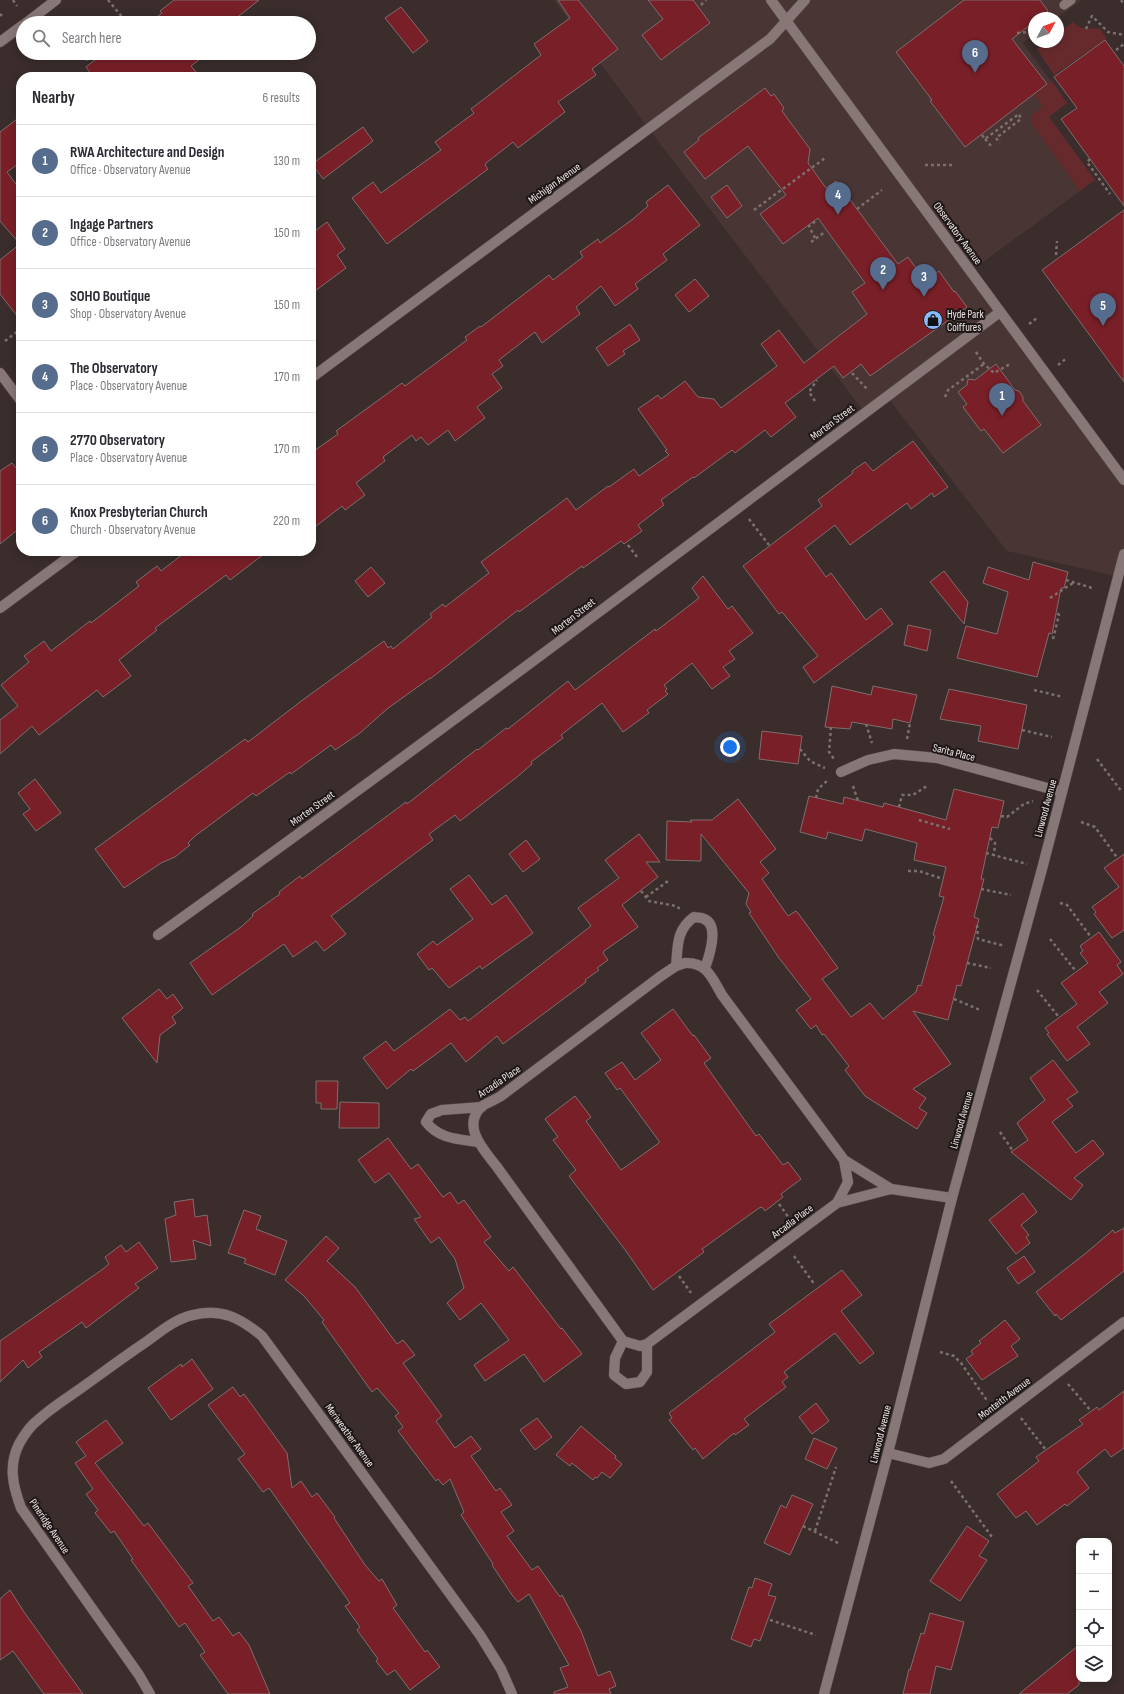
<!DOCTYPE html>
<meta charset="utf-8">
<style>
:root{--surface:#fff;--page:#f2f2f3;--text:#2b2b33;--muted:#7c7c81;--line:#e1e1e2;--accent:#556c8d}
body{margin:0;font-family:"Sofia Sans Condensed",sans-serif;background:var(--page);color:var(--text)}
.controls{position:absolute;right:12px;bottom:12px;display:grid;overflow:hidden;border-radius:8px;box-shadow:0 2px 10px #0003}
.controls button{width:36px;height:36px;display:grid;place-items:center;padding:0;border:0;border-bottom:1px solid var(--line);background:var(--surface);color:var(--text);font:20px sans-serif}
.compass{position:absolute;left:1028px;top:12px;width:36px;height:36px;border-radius:50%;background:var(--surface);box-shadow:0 2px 10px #0003;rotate:49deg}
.you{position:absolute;left:730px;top:747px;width:14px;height:14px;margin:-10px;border:3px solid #fff;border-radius:50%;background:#1a73e8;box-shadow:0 0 0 6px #1a73e833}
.badge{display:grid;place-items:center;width:26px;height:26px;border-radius:50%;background:var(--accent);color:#fff;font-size:13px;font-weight:700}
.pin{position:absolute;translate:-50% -33px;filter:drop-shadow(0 1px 2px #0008)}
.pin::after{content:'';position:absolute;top:21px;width:14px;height:12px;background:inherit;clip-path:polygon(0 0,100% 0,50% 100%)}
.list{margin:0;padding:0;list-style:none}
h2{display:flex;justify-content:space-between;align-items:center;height:52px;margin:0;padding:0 16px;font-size:17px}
h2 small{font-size:13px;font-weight:400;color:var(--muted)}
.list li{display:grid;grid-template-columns:26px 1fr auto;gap:12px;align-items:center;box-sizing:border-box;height:72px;padding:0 16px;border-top:1px solid var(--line)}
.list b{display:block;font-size:15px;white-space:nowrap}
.list p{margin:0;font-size:13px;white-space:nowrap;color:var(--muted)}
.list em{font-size:13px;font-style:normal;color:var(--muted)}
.icon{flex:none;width:22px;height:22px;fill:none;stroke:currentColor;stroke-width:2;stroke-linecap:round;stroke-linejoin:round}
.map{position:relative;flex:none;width:1124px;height:1694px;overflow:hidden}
.search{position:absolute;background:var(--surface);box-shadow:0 2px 10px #0003;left:16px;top:16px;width:300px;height:44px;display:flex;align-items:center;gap:10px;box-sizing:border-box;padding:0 14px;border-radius:22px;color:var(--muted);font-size:15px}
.panel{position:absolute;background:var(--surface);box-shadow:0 2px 10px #0003;left:16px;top:72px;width:300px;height:484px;border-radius:16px}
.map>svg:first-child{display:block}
.built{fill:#493534}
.green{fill:#662a2c}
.building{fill:#791f27;stroke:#7e6e6e}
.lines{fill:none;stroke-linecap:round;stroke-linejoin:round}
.lane-casing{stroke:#574b4b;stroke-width:10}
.street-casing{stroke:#574b4b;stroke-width:11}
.secondary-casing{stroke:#574b4b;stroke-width:11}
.path{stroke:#7c706f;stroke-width:2.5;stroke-dasharray:3 3;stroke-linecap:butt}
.lane{stroke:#877;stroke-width:9}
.street{stroke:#877;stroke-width:10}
.secondary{stroke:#877;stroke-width:10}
.labels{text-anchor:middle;stroke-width:4;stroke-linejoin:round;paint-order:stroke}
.street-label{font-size:11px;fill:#efe6e5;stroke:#1d1717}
.poi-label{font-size:11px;fill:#efe6e5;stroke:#1d1717;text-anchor:start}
</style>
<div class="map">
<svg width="1124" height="1694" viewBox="0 0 1124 1694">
<rect width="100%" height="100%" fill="#3a2d2c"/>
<!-- built -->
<path class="built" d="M554 0H1082L1057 18H1034V35L1023 43 1067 103 1049 117 1095 180 971 271 1124 480V554L1119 577 1007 551 887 397 865 413 648 128Z"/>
<!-- green -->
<path class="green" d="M1073 22C1080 30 1089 29 1099 28L1107 38 1054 75 1037 49 1046 42H1058V33Z
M1052 81 1067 103 1049 117 1095 180 1080 191 1032 124V115L1043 107 1034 94Z"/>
<!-- building -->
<path class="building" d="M174 0H259L230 23H152L151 21 162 13 160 11Z
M558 0H578L618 49 592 69 596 75 558 102 565 112 518 148 513 142 486 163 485 165 488 169 387 244 352 198 373 182 381 193 441 150 435 142 474 113 471 109 541 55 534 44 570 18Z
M648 0H693L710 23 661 60 642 35 663 19Z
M964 0H1040L1048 11 1039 18H1034V22L1012 39 1047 84 965 147 930 101 932 100 896 52Z
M401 7 428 41 413 53 385 18Z
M1105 40 1124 66V206L1061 119 1077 108 1054 77Z
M104 53H208L191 66 200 77H93L86 67Z
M765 88 771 96 774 94 784 108 782 111 810 149 808 163 826 188 836 181 898 264 908 257 925 281 939 271 954 292 955 291 967 307 870 376 861 364 843 378 834 366 785 403 796 417 771 437 765 430 735 453 732 450 694 478 693 477 661 500 664 505 638 525 642 531 624 544 621 541 583 568 582 566 519 612 518 610 430 679V678L387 709 360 733 335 750 331 745 291 774 290 772 256 796 253 793 195 836 188 843 190 845 175 857 161 863 124 888 95 849 245 739 248 742 304 699 384 641 388 648 391 646 393 649 432 617 430 614 443 604 445 607 489 573 481 562 567 498 576 510 608 486 609 487 634 469 639 476 669 455 665 451 667 450 638 409 658 395 661 399 685 381 698 397 714 399 721 408 777 366 761 344 779 330 804 363 867 314 852 292 865 283 818 218 783 244 760 214 786 195 748 146 705 179 684 152 699 140 698 138Z
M21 116V162L7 172 21 191V321L0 294V260L20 244 0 221V132Z
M363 127 373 141 323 179 312 164Z
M668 185 700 225 663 254 667 260 635 284 638 289 615 306 601 286 576 307 580 314 542 343 535 332 499 360 503 366 492 374 502 388 477 407 485 418 455 441 448 430 428 445 421 437 416 441 412 435 383 457 385 461 356 483 365 495 345 510 342 506 311 530V453L338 434 336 431 402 383 405 386 467 340 465 337 480 326 481 327 549 275 553 280 583 257 580 252 598 239 600 243 633 219 648 206 646 202Z
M727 185 742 206 727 218 711 197Z
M1124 210V382L1042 270Z
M327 222 345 249 337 255 346 268 311 294V234Z
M695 279 709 296 689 312 675 295Z
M630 324 640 340 623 351 625 354 608 366 596 348Z
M996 364 1015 390 1019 391 1023 397V401L1041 425 1003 453 984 429 981 431 963 407 967 404 958 392 967 385 968 379 975 380Z
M913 441 948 487 934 497 932 493 911 509 907 503 850 545 835 525 805 548 826 577 831 573 866 620 881 608 893 624 814 683 803 667 818 656 782 612 779 614 743 566 822 506 818 500 853 473 852 471 865 462 873 471Z
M12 463 21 474V527L0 544V471Z
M187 551H268L230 580 226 575 155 628 157 630 119 660 131 676 103 697 97 690 39 735 32 726 0 754V720L18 706 1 685 29 662 24 656 44 641 51 651 90 621 91 623 139 586 136 582 157 566 161 571Z
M1033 562 1068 572 1064 588H1061L1052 634 1049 633 1037 677 957 658 966 626 997 634 1008 592 983 583 988 567 1029 580Z
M371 567 385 583 368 597 355 581Z
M944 571 968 602 964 624 930 582Z
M703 576 728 609 732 606 753 633 729 651 735 659 723 667 730 676 712 689 692 663 664 685 667 689 665 691 668 694 647 710 649 713 623 732 602 703 561 735 563 738 531 762 532 764 517 777 460 821 455 815 429 834 433 840 331 916 346 934 324 951 316 941 293 957 284 944 212 995 190 963 241 927 253 916 252 914 280 894 279 892 300 876 302 879 406 802 407 804 477 749 478 750 506 728 508 729 568 681 575 690 655 629 656 631 699 598 692 588Z
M908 625 931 630 927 651 904 645Z
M832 686 871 695 873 686 917 695 910 723 893 719 892 729 852 722 850 729 825 727Z
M949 689 1027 705 1018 749 978 741 981 726 940 719Z
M762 731 802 736 798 764 759 759Z
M35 779 61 813 36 831 23 814 30 809 18 793Z
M954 789 1004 801 998 828 992 827 981 879H984L974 917 979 919 961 986 957 985 948 1020 913 1011 951 1064 913 1089 926 1098 919 1108 927 1113 917 1129 865 1096 845 1070 849 1066 824 1034 822 1035 816 1025 811 1029 796 1010 811 999 779 958 749 913 751 912 746 904 749 893 701 834V861L666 860 667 821 692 822 690 820H712L738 799 776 849 760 862 769 873 762 879 788 916 796 911 798 913 838 968 822 979 851 1017 870 1003 883 1019 916 992 918 985 921 986 935 936 933 935 944 897 939 896 946 867 914 860 917 843 865 829 862 841 828 832 826 839 800 832 809 796 843 804 844 797 883 807 884 803 946 820Z
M639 834 660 862H646L658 877 622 905 638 927 604 951 603 953 608 960 597 968 599 970 585 980 586 982 503 1044 497 1036 466 1062 451 1043 413 1071 411 1069 387 1089 363 1058 386 1041 394 1051 450 1009 460 1020 465 1017 468 1021 591 926 578 908 619 878 605 860Z
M526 840 540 859 523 872 509 854Z
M1124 854V930L1112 938 1094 914 1096 912 1092 907 1119 887 1104 868Z
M469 875 492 905 506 895 533 933 482 969 480 966 449 988 432 968 429 970 417 954 433 941 437 945 473 919 450 889Z
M1099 932 1121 962 1117 965 1123 974 1099 992 1108 1003 1077 1027 1090 1044 1067 1061 1047 1034 1049 1033 1045 1028 1077 1004 1061 983 1088 963 1080 953 1083 951 1080 946Z
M159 989 167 999 173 994 183 1008 172 1017 176 1023 160 1035 157 1063 122 1018Z
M673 1009 693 1036 694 1035 711 1058 704 1063 756 1136 759 1134 783 1165 788 1162 801 1179 781 1194 783 1197 765 1211 762 1207 759 1208 702 1249 704 1252 653 1290 626 1251 569 1176 576 1170 553 1140 558 1137 545 1119 575 1096 591 1117 586 1121 621 1170 659 1143V1141L620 1088 617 1090 605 1073 622 1062 635 1080 661 1060 641 1033Z
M1053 1060 1078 1092 1067 1099 1073 1106 1052 1122 1076 1153 1093 1140 1104 1154 1074 1178 1083 1185 1071 1200 1011 1152 1028 1140 1017 1123 1045 1100 1030 1078Z
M316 1081H338L337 1109H321V1103H316Z
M340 1102 379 1103V1128H339Z
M388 1138 411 1169 418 1164 443 1197 450 1192 458 1204 464 1200 491 1237 484 1242 509 1271 513 1267 561 1329 562 1328 582 1354 544 1382 524 1354 485 1381 474 1365 509 1340 481 1303 460 1320 447 1303 464 1288 455 1259 439 1237 431 1243 414 1219 421 1217 389 1173 375 1183 358 1160Z
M1023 1193 1037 1212 1021 1225 1029 1235 1026 1237 1030 1243 1016 1254 989 1220Z
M193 1199 195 1217 207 1215 211 1246 193 1240 196 1259 171 1262 165 1219 176 1215 174 1202Z
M244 1210 261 1216 256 1229 287 1241 275 1275 244 1263 246 1259 228 1253Z
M1124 1228V1271L1061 1320 1056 1314 1055 1316 1036 1292 1086 1253 1113 1230 1115 1233Z
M326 1236 339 1248 327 1261 355 1287 397 1344 403 1340 415 1355 403 1363 442 1416 436 1421 455 1448 471 1436 481 1449 471 1456 496 1491 500 1488 512 1505 501 1512 514 1531 507 1536 532 1570 538 1566 560 1597 562 1595 581 1631 598 1676 610 1671 616 1686 609 1689 611 1694H554V1692L568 1687 560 1668 569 1665 529 1594 518 1602 512 1595 492 1565 493 1564 461 1515 464 1512 450 1479 443 1485 438 1479 436 1481 398 1431 403 1427 395 1416 399 1413 377 1388 372 1392 322 1322 324 1320 304 1296 285 1280Z
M139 1242 158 1268 135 1284 139 1288 86 1328 82 1322 39 1352 42 1357 28 1368 23 1360 0 1382V1341L103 1269 109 1264 105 1257 121 1245 126 1252Z
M1024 1256 1035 1272 1018 1284 1007 1268Z
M842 1270 862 1295 841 1311 874 1353 860 1364 835 1333 784 1372 788 1377 782 1382 786 1387 744 1419 749 1425 735 1435 734 1433 703 1459 695 1448 693 1450 669 1420 672 1418 669 1413 775 1332 769 1324Z
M1005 1320 1020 1339 1011 1346 1018 1356 982 1380 966 1359 973 1354 971 1351 981 1343 979 1341Z
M192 1359 213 1389 171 1420 148 1388 181 1364 182 1367Z
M233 1387 240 1397 244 1394 287 1453 292 1488 301 1481 312 1497 317 1493 335 1517 334 1518 365 1565 379 1581 382 1579 397 1605 393 1608 425 1652 427 1650 440 1667 410 1690 395 1670 387 1675 376 1661 378 1659 357 1630 360 1627 345 1606 350 1603 269 1488 263 1492 238 1459 245 1454 208 1405Z
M1124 1391V1448L1111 1457 1105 1449 1077 1472 1089 1488 1067 1506 1065 1504 1037 1525 1026 1511 1016 1518 997 1494 1039 1461 1036 1457 1083 1424 1079 1420 1097 1407 1099 1410Z
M816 1403 829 1421 812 1434 799 1417Z
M537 1418 552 1437 535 1450 520 1430Z
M106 1420 123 1443 95 1463 144 1526 148 1523 193 1583 188 1586 213 1621 219 1617 233 1636 239 1632 249 1645 270 1694H228L200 1655 205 1652 185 1623 179 1627 131 1560 133 1559 114 1531 111 1533 95 1513 98 1510 86 1494 93 1489 75 1463 86 1456 76 1442Z
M581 1426 616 1456 615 1458 622 1464 610 1478 602 1472 597 1478 595 1477 593 1480 572 1463 570 1466 556 1455Z
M814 1438 837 1448 827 1469 805 1459Z
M792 1495 813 1504 790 1555 764 1543 781 1505 786 1508Z
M967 1526 989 1541 979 1556 987 1560 960 1601 930 1581Z
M755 1578 772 1584 768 1595 776 1597 760 1641 754 1639 751 1647 731 1639 749 1587 752 1588Z
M10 1590 24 1612 83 1694H44L13 1651 0 1660V1599Z
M930 1613 964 1622 951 1670 936 1666 930 1694H903L909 1669 910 1670 921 1633 924 1634Z
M1079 1645V1685L1067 1694H1019Z"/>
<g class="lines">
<defs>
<path id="lane" d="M1064 5 1071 0"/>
<path id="street" d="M0 373 21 401
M311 378 770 39 805 0
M0 608 77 551
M841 772 868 760 894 754 937 758 1062 792
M158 935C442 732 720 521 1000 312
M685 963C707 962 712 978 722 995L844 1160 848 1182 837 1203 647 1344 640 1346 623 1341 497 1167C485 1151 461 1127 481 1107 486 1103 495 1100 501 1096L661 976 676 966Z
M676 966C678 946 676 930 694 917 697 918 701 917 704 919 720 925 709 957 705 968
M478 1142C458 1139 439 1139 426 1122L431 1114 442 1110 482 1107
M844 1160 891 1189
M837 1203 891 1189 952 1198
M623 1341 615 1358 614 1375 626 1384 640 1382 647 1372V1344
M888 1453 929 1463 944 1459 1124 1322
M150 1694 139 1675 21 1508C13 1486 8 1466 19 1444 24 1435 30 1426 38 1420 52 1407 69 1397 84 1386 105 1371 125 1356 146 1342 161 1331 175 1319 193 1315 222 1308 240 1318 262 1336L480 1635 501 1669 512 1694"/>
<path id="secondary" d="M771 0 1124 480
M26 23 56 0
M0 42 23 25
M824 1694 888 1453 952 1198 1042 869 1124 554"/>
</defs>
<!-- lane casing -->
<use href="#lane" class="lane-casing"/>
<!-- street casing -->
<use href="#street" class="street-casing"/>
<!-- secondary casing -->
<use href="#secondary" class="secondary-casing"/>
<!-- path -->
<path class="path" d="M13 0 17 6
M108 0 123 18
M1121 0 1124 4
M701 5 706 0
M0 14 2 16
M1086 29 1092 16 1108 32 1124 35
M1017 33 1031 32 1034 30
M1116 50 1124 44
M82 53 88 61
M982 135 985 139 1019 114 1021 119 996 138 1000 143
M985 139 993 148
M1090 159 1087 162 1110 194
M925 165H955
M857 209 882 190
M754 210 825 158
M815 238 809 226 817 220
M811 242 825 232
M1056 255 1057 241
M1029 324 1037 318
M5 341 18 331
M976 352 984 364 994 373 1010 364
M1058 365 1067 358
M852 373 867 389
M945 397 948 390 984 364
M815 401 809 392 817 380
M749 519 769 545
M628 545 637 557
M1066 580 1092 588
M1050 598 1073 583
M1053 639 1059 615 1057 613
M1034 690 1063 697
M866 724 872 743
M831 727 829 752 834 759
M1022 730 1052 737
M907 739 910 723
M800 749 810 761 825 768
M1097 759 1122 792
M853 786 858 801
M816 798 818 789 828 780
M899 807 902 795H913L927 786
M1001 816 1007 817 1024 804 1033 801
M919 820 950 829
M1081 822 1095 827 1118 859
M990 838 995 843 994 856
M986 853 1027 864
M908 871H919L943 879
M981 889 1011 895
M641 891 649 901 676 906 680 909
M646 897 668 881
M1060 903 1067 905 1091 937
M977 925 978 939 1005 946
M1050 939 1075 970
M967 963 991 968
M1037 990 1058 1016
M954 999 980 1010
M1000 1132 1013 1151
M779 1204 789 1218
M794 1256 815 1285
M679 1276 691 1293
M940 1352 954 1356 961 1363 988 1402
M1068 1384 1091 1411
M1021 1418 1046 1450
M951 1481 992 1537
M803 1526 840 1544
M815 1531 836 1467
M770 1620 816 1635"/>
<!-- lane -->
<use href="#lane" class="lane"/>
<!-- street -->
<use href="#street" class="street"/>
<!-- secondary -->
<use href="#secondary" class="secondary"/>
</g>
<!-- icons -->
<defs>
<symbol id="shop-disc" viewBox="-11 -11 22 22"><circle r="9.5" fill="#88bbfc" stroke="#1d1717"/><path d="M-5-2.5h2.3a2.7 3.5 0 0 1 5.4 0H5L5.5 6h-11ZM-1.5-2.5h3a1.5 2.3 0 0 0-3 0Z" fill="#111"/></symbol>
</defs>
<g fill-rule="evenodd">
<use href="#shop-disc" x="922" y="309" width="22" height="22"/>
</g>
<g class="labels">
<!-- street labels -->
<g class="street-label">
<text transform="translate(554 183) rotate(-36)" y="4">Michigan Avenue</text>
<text transform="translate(958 233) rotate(54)" y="4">Observatory Avenue</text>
<text transform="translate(832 422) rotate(-37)" y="4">Morten Street</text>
<text transform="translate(573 616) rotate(-38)" y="4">Morten Street</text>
<text transform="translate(954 752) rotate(14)" y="4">Sarita Place</text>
<text transform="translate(312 808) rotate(-36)" y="4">Morten Street</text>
<text transform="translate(1045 808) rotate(-75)" y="4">Linwood Avenue</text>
<text transform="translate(499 1081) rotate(-34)" y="4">Arcadia Place</text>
<text transform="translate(961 1120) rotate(-74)" y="4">Linwood Avenue</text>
<text transform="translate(792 1221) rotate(-37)" y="4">Arcadia Place</text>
<text transform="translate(1004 1398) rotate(-37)" y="4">Monteith Avenue</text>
<text transform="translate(880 1434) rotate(-76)" y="4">Linwood Avenue</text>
<text transform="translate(350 1435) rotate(54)" y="4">Meriweather Avenue</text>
<text transform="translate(50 1526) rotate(56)" y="4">Pineridge Avenue</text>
</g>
<!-- poi labels -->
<g class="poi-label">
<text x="947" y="318">Hyde Park<tspan x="947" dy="13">Coiffures</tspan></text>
</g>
</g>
</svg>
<div class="controls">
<button>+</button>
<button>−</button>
<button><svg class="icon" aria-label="locate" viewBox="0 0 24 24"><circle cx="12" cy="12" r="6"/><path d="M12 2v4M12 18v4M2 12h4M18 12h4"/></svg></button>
<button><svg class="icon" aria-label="layers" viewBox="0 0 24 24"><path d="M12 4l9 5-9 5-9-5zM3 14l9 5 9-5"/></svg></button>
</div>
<svg class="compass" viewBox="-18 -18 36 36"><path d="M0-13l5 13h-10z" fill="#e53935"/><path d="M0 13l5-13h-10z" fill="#7c7c81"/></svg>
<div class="you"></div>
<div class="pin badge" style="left:1002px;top:416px">1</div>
<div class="pin badge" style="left:883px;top:290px">2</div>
<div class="pin badge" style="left:924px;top:297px">3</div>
<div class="pin badge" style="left:838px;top:215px">4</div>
<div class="pin badge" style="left:1103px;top:326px">5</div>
<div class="pin badge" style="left:975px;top:73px">6</div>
<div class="search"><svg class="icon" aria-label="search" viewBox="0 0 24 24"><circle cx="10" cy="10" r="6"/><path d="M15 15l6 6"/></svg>Search here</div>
<section class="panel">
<h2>Nearby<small>6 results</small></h2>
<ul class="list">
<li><span class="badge">1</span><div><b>RWA Architecture and Design</b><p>Office · Observatory Avenue</p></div><em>130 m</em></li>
<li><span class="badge">2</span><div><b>Ingage Partners</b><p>Office · Observatory Avenue</p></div><em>150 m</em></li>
<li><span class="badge">3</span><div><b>SOHO Boutique</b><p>Shop · Observatory Avenue</p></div><em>150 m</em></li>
<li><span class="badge">4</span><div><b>The Observatory</b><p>Place · Observatory Avenue</p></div><em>170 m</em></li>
<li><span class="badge">5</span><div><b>2770 Observatory</b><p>Place · Observatory Avenue</p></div><em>170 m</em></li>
<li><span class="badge">6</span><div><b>Knox Presbyterian Church</b><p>Church · Observatory Avenue</p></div><em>220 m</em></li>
</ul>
</section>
</div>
